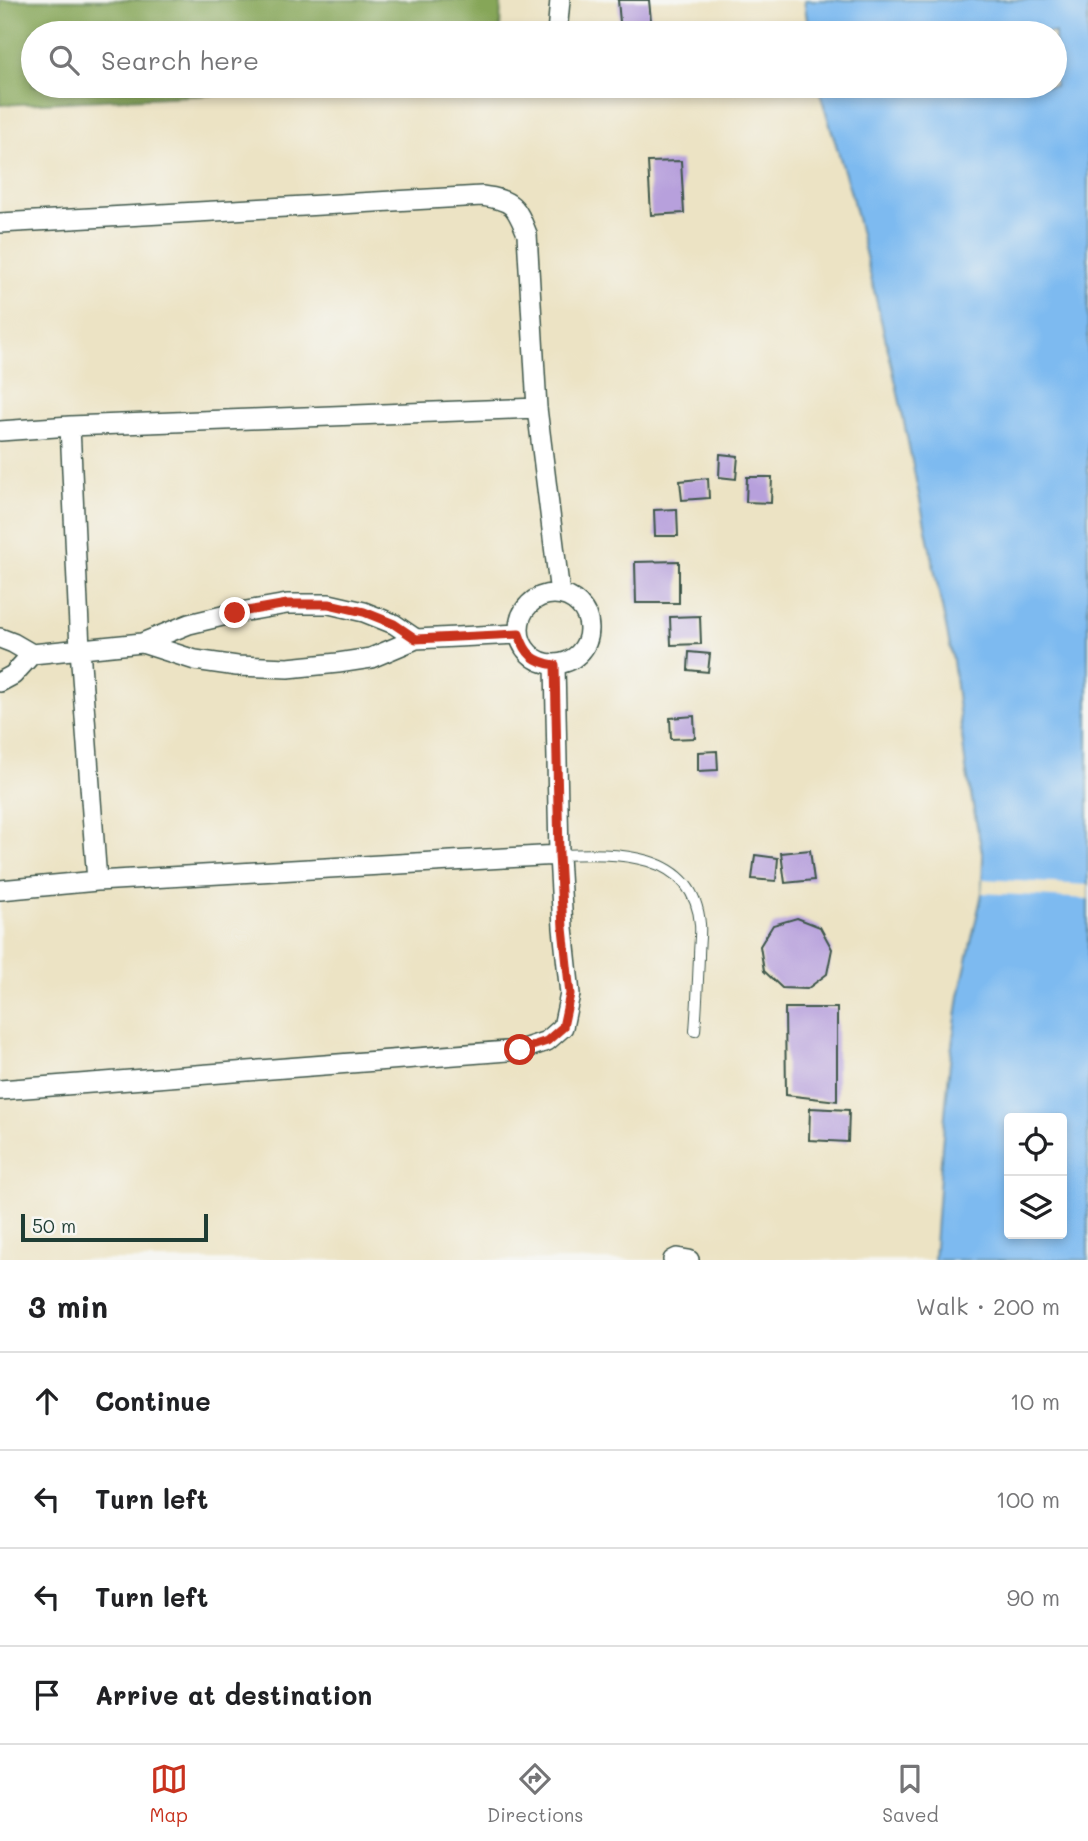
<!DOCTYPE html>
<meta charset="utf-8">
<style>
:root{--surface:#fff;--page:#f6f6f6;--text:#202124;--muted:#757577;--line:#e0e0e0;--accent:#c8321e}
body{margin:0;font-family:Mali,sans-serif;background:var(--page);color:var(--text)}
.controls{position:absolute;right:21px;bottom:21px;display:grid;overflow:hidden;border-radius:7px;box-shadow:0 4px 10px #0003}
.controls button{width:63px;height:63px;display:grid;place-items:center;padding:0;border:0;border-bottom:2px solid var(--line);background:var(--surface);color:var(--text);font:35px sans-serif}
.scale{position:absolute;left:21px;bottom:18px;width:187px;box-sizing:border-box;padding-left:7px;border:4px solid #1f3d34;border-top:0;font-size:19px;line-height:24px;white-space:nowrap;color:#1f3d34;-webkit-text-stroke:5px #f6f6f2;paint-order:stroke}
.stop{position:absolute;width:21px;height:21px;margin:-16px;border:5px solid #c8321e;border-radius:50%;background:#fff}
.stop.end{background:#c8321e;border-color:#fff;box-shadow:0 2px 7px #0008}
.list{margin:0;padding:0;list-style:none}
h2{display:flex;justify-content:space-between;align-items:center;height:91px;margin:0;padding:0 28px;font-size:30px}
h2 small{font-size:23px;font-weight:400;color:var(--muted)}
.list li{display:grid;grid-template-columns:46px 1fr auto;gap:21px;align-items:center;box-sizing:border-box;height:98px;padding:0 28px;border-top:2px solid var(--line)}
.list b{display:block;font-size:26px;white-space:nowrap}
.list em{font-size:23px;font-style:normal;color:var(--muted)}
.icon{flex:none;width:38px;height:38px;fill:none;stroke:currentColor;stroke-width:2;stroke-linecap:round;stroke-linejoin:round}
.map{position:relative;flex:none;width:1088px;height:1260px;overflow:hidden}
.search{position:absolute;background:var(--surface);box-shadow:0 4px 10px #0003;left:21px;right:21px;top:21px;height:77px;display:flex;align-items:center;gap:18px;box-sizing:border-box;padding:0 24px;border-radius:38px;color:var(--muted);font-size:26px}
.sheet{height:483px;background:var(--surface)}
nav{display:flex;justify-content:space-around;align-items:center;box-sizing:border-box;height:98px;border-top:2px solid var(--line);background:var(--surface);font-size:19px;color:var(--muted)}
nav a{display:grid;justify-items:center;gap:4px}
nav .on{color:var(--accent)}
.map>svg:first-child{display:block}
.forest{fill:#86a659;stroke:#527246;stroke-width:2}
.water{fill:#7dbaf0;stroke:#4e7c92;stroke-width:2;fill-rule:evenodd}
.pier{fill:#ece3c4}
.building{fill:#b7a0dc}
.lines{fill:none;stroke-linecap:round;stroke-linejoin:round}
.service-casing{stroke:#3e564a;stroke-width:12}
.minor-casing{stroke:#3e564a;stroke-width:22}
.service{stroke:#fff;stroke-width:10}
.minor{stroke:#fff;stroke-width:19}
.route{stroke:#c8321e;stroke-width:9}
</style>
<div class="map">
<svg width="1088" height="1260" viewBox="0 0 1088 1260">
<rect width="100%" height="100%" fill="#f6f6f2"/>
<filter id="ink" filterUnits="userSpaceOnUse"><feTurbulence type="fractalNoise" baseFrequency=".0143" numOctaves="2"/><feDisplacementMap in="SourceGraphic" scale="14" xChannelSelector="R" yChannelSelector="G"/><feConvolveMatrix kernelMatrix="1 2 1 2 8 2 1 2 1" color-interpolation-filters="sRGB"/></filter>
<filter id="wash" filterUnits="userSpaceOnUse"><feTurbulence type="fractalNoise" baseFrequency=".00686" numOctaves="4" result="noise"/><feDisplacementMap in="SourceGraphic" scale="28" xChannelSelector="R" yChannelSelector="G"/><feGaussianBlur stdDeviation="1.57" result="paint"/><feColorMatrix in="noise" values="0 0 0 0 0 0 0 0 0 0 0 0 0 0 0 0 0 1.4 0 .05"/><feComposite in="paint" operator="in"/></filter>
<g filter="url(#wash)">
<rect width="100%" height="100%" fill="#ece3c4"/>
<!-- forest -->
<path class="forest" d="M0 0H501L500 33H33V86H392L0 105Z"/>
<!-- water -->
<path class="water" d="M804 0H1088V1260H934L942 1145 951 1052 959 996 982 893 983 857 966 769 953 661 897 388 852 197 818 86H1055V33H809ZM1009 1118H1062V1234H1009Z"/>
<!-- pier -->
<path class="pier" d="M983 879 1088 885V899L982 893Z"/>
<g id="blocks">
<!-- building -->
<path class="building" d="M618 0H649L652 31 621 33Z
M681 161 684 213 651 215 648 162Z
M720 454 738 456 736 479 719 477Z
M747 477H772L771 503 746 502Z
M708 478 709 498 682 500 680 481Z
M677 509 678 536H655L654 510Z
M679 561V603H636L635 562Z
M700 616 701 644 671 645 670 617Z
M689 652 710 654 708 672 688 670Z
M694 716 695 738 671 739 670 718Z
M717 751 718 770 698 771V752Z
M810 850 814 880 785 883 781 853Z
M755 855 778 858 776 881 752 879Z
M797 918 820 927 832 949 827 974 807 989 782 988 764 971 760 946 773 925Z
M785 1008H837V1101L786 1095Z
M810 1108 849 1110 848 1142 809 1140Z"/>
</g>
</g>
<g filter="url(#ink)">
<use href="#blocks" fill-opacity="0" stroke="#3e564a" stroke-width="2"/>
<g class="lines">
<defs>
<path id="service" d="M559 855C614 853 694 850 700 924 701 934 699 945 699 956 698 981 697 1006 695 1031"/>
<path id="minor" d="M557 33 560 0
M0 223 482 196C513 200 516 206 527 234L537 408 560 594
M70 426 80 649 97 881
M0 431 70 426 537 408
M519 629a35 35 0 1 1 70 0a35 35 0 1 1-70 0Z
M0 638 13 643 32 654 142 643 189 624 235 613 287 604H329L364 612 394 624 416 639
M142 643 195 660 237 666 288 668 338 663 371 658 416 639 519 634
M0 682 13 675 32 654
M0 890 97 881 559 855
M0 1090 520 1050 547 1041 563 1027 570 994 563 928 559 855 555 665
M673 1260 677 1258 689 1260"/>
</defs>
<!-- service casing -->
<use href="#service" class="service-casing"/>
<!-- minor casing -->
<use href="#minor" class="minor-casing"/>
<!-- service -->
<use href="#service" class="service"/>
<!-- minor -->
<use href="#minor" class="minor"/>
</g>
</g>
<g class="lines" filter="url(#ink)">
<!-- route -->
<path class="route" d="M235 613 287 604H329L364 612 394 624 416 639 519 634C526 655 534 662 555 665L559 855 563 928 570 994 563 1027 547 1041 520 1050"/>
</g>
</svg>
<div class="controls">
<button><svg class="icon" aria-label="locate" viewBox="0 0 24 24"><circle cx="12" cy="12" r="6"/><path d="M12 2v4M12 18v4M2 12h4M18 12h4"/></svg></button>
<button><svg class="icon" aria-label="layers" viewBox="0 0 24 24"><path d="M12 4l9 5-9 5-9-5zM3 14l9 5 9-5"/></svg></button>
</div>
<div class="scale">50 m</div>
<div class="stop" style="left:520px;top:1050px"></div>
<div class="stop end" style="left:235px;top:613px"></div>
<div class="search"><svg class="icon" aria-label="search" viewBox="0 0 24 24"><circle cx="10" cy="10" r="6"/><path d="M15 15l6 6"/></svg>Search here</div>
</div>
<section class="sheet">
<h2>3 min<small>Walk · 200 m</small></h2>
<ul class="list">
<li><svg class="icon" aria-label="ahead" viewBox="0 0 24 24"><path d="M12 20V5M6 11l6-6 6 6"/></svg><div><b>Continue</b></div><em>10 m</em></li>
<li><svg class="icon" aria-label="left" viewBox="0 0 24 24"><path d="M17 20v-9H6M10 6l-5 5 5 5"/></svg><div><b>Turn left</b></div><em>100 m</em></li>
<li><svg class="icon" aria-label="left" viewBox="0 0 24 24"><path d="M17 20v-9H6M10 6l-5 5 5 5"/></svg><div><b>Turn left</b></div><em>90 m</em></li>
<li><svg class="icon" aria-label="arrive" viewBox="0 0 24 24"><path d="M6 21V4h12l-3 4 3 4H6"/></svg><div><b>Arrive at destination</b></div></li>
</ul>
</section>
<nav>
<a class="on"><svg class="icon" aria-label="map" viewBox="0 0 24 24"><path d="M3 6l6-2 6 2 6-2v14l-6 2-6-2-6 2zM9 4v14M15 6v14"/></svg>Map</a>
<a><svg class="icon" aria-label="directions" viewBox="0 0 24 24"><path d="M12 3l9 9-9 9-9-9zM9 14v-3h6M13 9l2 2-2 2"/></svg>Directions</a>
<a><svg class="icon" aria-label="saved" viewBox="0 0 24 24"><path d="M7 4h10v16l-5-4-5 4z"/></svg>Saved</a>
</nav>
